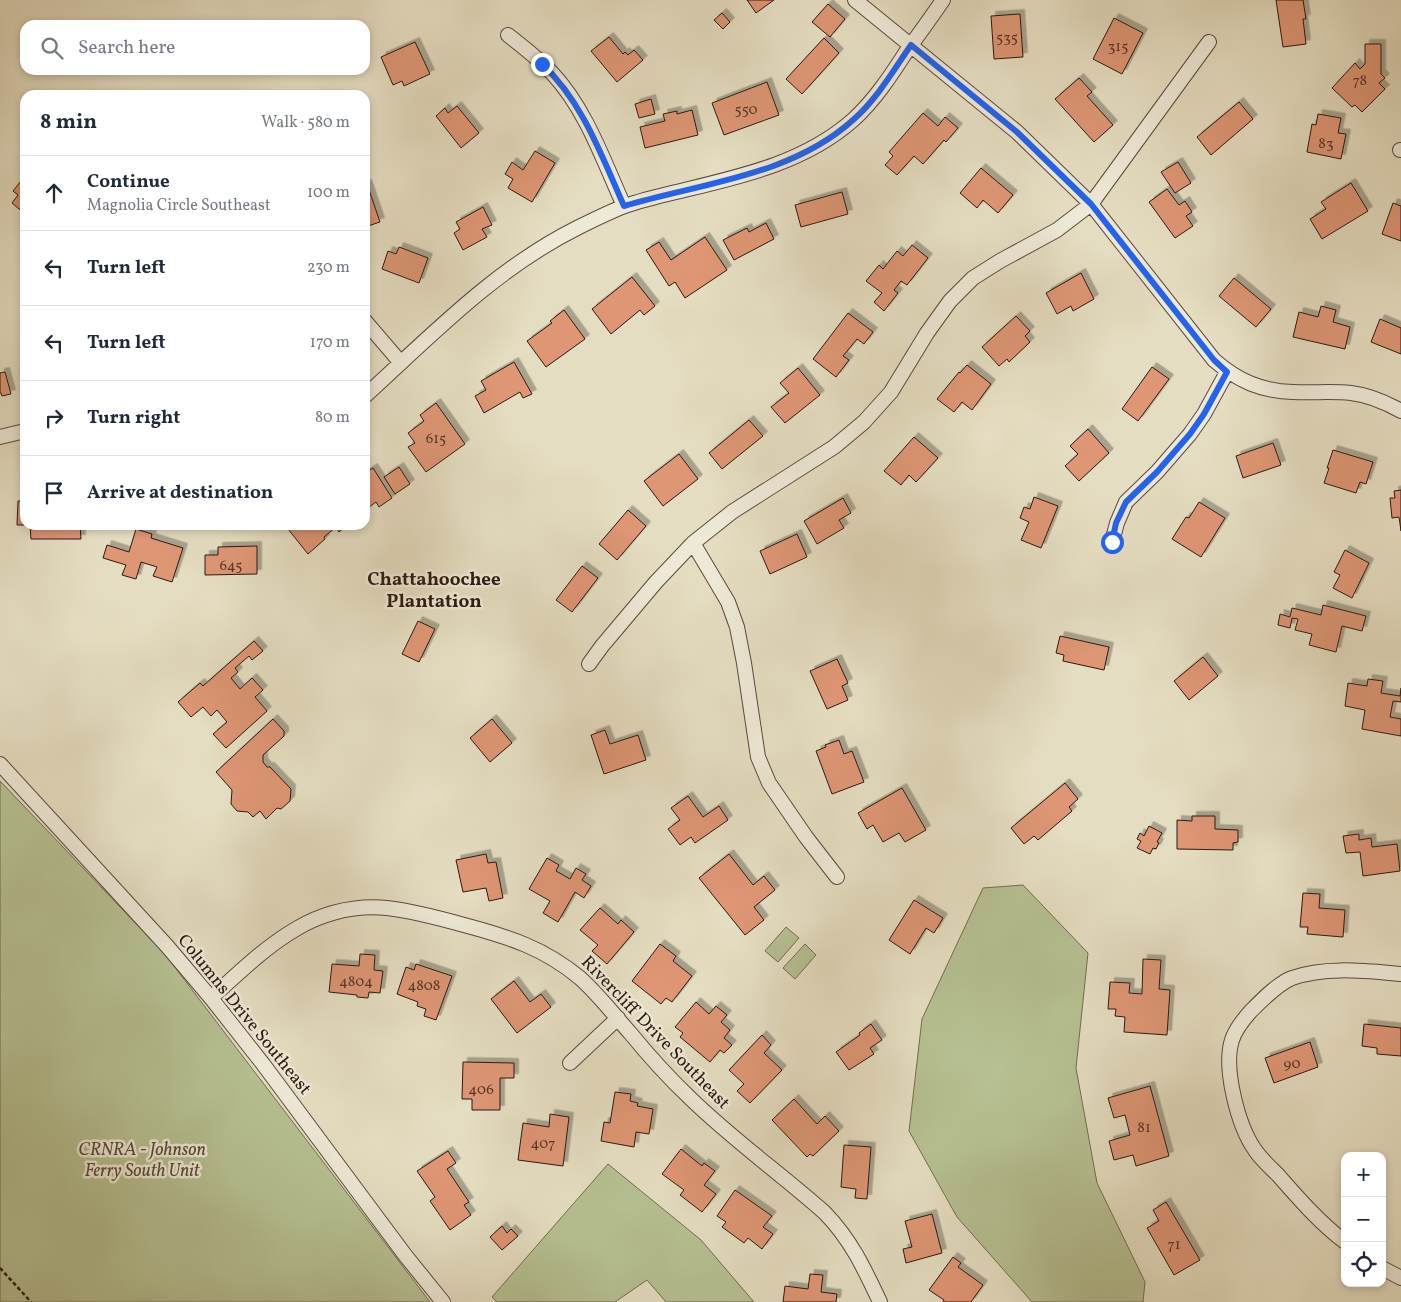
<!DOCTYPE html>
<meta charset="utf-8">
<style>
:root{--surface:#fff;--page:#f2f2f3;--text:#1f2937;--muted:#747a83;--line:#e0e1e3}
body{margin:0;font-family:Vollkorn,serif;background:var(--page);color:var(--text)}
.controls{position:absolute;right:15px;bottom:15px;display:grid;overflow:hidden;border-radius:10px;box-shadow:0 2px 8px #0003}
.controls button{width:45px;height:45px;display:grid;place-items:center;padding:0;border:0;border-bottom:1px solid var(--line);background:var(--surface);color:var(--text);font:25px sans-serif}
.stop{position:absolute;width:15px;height:15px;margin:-11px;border:4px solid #2563eb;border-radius:50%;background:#fff}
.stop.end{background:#2563eb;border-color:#fff;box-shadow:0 1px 5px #0008}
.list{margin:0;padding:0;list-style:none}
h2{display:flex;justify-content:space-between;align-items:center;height:65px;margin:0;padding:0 20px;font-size:21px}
h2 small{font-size:16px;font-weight:400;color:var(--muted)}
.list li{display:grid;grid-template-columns:32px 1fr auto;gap:15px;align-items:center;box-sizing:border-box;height:75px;padding:0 20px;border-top:1px solid var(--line)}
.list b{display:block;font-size:19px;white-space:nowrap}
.list p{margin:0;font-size:16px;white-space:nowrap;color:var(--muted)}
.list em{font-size:16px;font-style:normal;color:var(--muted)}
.icon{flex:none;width:28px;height:28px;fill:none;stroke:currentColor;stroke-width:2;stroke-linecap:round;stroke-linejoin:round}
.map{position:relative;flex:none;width:1401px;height:1302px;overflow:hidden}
.search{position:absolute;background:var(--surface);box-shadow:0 2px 8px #0003;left:20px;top:20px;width:350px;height:55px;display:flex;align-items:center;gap:12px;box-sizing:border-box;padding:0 18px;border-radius:15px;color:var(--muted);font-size:19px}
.panel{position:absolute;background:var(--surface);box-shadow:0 2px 8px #0003;left:20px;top:90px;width:350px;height:440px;border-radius:15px}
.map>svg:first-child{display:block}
.green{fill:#b6c092;stroke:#726c52}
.building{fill:#de9674;stroke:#2d1811;filter:url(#shadow)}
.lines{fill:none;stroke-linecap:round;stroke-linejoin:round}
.street-casing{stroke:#5b493d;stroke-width:16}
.path{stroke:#2d1811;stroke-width:2.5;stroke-dasharray:4 2.5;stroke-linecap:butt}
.street{stroke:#eee9d7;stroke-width:14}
.route{stroke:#2563eb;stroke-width:6}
.labels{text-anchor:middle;stroke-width:5;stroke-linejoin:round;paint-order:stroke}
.number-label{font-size:15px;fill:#59382a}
.street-label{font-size:18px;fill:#2d1811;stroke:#eee9d7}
.park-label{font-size:18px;font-style:italic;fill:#564a38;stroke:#eee9d7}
.neighbourhood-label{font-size:19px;font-weight:bold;fill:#2d1811;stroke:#eee9d7}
</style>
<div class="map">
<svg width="1401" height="1302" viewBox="0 0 1401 1302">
<defs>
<filter id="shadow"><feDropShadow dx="4.5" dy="-4.5" stdDeviation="0" flood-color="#0004"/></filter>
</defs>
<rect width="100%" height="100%" fill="#e5ddc1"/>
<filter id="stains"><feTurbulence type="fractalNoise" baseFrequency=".004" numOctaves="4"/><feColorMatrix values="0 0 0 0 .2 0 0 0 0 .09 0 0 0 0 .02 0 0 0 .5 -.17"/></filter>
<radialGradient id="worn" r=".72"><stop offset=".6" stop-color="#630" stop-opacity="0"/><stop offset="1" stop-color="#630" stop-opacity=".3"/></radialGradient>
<!-- green -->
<path class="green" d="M0 781 164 953 430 1302H0Z
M1023 885 1088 953 1076 1068 1097 1183 1145 1282 1143 1302H1032L957 1217 909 1131 922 1019 983 888Z
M786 927 799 938 778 962 765 951Z
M805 944 816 955 795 979 783 968Z
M608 1164 701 1240 754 1302H666L647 1280 615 1302H497L492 1297Z"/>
<!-- building -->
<path class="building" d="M747 0H774L756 13Z
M1276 0H1303L1306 19H1303L1306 44 1283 47Z
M828 4 845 19 830 37 812 22Z
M722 13 730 22 723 29 714 20Z
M1020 14 1023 57 994 59 991 16Z
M1114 18 1143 33 1122 74 1093 59Z
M609 37 623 54 625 52 628 55 634 50 643 60 617 82 591 51Z
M824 38 839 53 802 94 786 79Z
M415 42 430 74 404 86 402 81 393 85 381 57Z
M1365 44H1381V74L1385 78 1379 83 1385 89 1362 112 1355 105 1352 107 1332 88 1355 63 1360 69 1365 64Z
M1079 78 1092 92 1087 96 1113 125 1094 142 1055 99Z
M767 82 779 115 724 135 712 103Z
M651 99 655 114 639 118 635 104Z
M1239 102 1253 119 1211 155 1197 137Z
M457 106 479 133 461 148 436 116 445 108 448 113Z
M692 110 698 135 645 148 640 127 665 121 663 114 677 111V114Z
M923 113 938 126 945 117 958 128 946 142 944 140 923 164 914 156 897 175 885 165 893 156 889 152Z
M1318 114 1341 118 1338 133 1346 134 1341 159 1307 152 1312 124 1316 125Z
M535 151 555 163 532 202 508 188 513 179 505 174 512 162 523 170Z
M1178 162 1191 183 1175 193 1161 172Z
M981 168 1013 195 998 213 983 200 977 208 960 193Z
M25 176V214L12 203 18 195 13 191Z
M1351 183 1368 211 1322 239 1310 219 1326 209 1321 202Z
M365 184H367L380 222 365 227Z
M1167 189 1179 205 1185 201 1192 212 1186 216 1193 226 1175 238 1149 202Z
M842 192 848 214 801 227 795 205Z
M1393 203 1401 206V241L1382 234Z
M483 207 492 225 482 229 487 237 463 250 454 233 460 229 456 222Z
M766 223 774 239 734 260 723 240 747 228 749 232Z
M705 237 727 270 685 298 675 282 669 286 646 250 659 242 671 260Z
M912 245 928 258 907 285 901 281 894 290 898 293 884 311 874 302 882 293 866 281 879 265 883 269 897 251 903 256Z
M399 247 428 258 419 283 382 269 388 251 396 254Z
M1081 273 1094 299 1073 311 1071 306 1057 314 1046 293Z
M632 277 655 306 644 315 640 310 611 334 592 309Z
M1234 278 1271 309 1256 327 1219 296Z
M1321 306 1336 310 1333 322 1350 327 1345 349 1293 337 1299 312 1318 317Z
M564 310 585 339 546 367 527 341 552 323 550 321Z
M848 313 873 332 864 344 857 339 843 356 849 360 836 377 813 359Z
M1016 316 1030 331 1025 336 1030 342 1009 362 1007 359 999 366 982 347Z
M1380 319 1401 328V354L1371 342Z
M514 362 532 394 523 398 520 392 484 413 475 396 486 390 481 381Z
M967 365 991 384 972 410 962 402 954 412 937 399 959 372 960 373Z
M1152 367 1169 379 1138 421 1122 409Z
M798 368 820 395 785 423 771 407 789 393 780 383Z
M5 372 11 394 2 396 1 393H0V373Z
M436 403 465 444 426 472 408 447 415 443 408 433 424 421 420 415Z
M749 420 763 436 722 469 709 453Z
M1088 429 1109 453 1079 481 1065 466 1078 454 1070 446Z
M914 437 938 458 916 482 909 475 901 485 884 471Z
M1273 443 1281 465 1243 478 1236 456Z
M1333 450 1373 462 1366 484 1360 482 1356 493 1324 483 1329 468H1327Z
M679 454 698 479 663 506 644 481Z
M399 467 410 484 395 494 384 477Z
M373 468 392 498 379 507 376 502 365 510V473Z
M1401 490V531L1399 517 1392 518 1390 498H1395L1394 491Z
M1034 497 1058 506 1041 548 1021 540 1029 522 1020 518 1024 507 1030 509Z
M843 498 851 513 839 520 844 528 817 544 804 521Z
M18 501H25V525H80L81 539H31L30 525H17Z
M1199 502 1225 518 1201 557 1172 539 1186 517 1189 518Z
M628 510 646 526 617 560 599 544Z
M293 525H343L345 527 339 532 336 527 324 537 325 539 308 554 288 529Z
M136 529 152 534 151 538 183 548 172 582 153 576 157 567 141 562 136 579 122 575 126 565 103 558 107 545 129 552Z
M797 534 807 557 770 574 760 551Z
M257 546V574L205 575V555H218V547Z
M1345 550 1369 563 1352 598 1333 588 1340 575 1334 572Z
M582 566 598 578 572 612 556 600Z
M1323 605 1366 616 1362 631 1342 626 1336 652 1309 645 1312 634 1295 630 1298 619 1292 618 1290 628 1278 625 1280 614 1290 617 1292 608 1321 615Z
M418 621 435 629 419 662 402 654Z
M1060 636 1109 647 1104 670 1063 661 1064 655 1056 653Z
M254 641 263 651 252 660 249 656 235 668 238 672 231 678 240 689 252 678 263 690 255 697 267 711 226 748 213 734 227 722 217 710 211 716 203 707 191 717 178 702 200 683 203 686Z
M1203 657 1218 676 1189 700 1174 681Z
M837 659 848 683 842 686 848 700 827 709 810 671Z
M1368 679 1383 681 1381 693 1400 696 1401 688V702L1393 701 1390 717 1401 719V736L1362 729 1365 710 1345 706 1348 683 1367 686Z
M273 719 284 731V736L263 755V762L267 767H270L291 789 290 801 281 809 277 808 266 819 260 811 253 817 248 812 237 811 231 804 232 790 216 772Z
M492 719 512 743 490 762 470 738Z
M605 730 610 744 638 735 646 760 604 774 591 735Z
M839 740 844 754 852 751 864 782 832 794 816 751 826 747 825 745Z
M1065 783 1078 799 1069 807 1072 811 1038 840 1034 836 1024 844 1011 828Z
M902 788 926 830 905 842 899 833 883 842 873 825 867 829 858 813Z
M688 796 703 817 719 806 728 820 695 843 691 837 680 845 668 829 680 820 671 808Z
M1192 816H1215V829L1238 830V842L1233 843V850L1177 849V820L1192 821Z
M1149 826 1162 833 1157 842 1159 843 1156 849 1153 848 1150 854 1137 848 1141 841 1137 839 1140 833 1144 836Z
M1359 834V840L1371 838 1372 847 1397 844 1400 871 1363 876 1360 852 1346 853 1343 836Z
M486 854 488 863 496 862 503 898 489 901 486 888 463 892 456 860Z
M729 854 753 885 764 876 775 890 754 907 764 920 745 935 699 878Z
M547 858 559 865 556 871 570 879 576 868 586 874 582 880 591 886 584 898 575 892 558 922 543 913 550 901 529 889Z
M1303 893 1320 894 1319 908 1345 910 1343 937 1307 934 1308 927H1300Z
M914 900 943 918 934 933 926 928 910 954 889 940Z
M600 908 618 924 621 920 634 932 607 964 592 951 598 945 580 930Z
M660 944 676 956 673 961 692 976 672 1002 666 998 661 1004 632 981Z
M360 954 375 955 374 970 383 971 380 993 369 992 368 998 357 997V995L329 992 332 964 359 966Z
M1143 959 1161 960 1159 989 1170 990 1167 1035 1124 1032 1125 1017 1115 1016 1116 1009H1108L1110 982 1130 983 1129 993 1142 994Z
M416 964 452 976 436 1020 424 1016 426 1009 417 1006 418 1002 397 994 406 967 414 970Z
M514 981 530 1002 541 994 551 1007 517 1033 491 999Z
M696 1002 709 1014 716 1006 727 1015 721 1022 730 1030 724 1038 732 1045 724 1053 720 1050 710 1062 680 1037 683 1033 675 1027Z
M871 1024 882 1040 870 1048 874 1054 849 1070 836 1052 860 1035 859 1033Z
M1364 1024 1401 1028V1056L1377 1054V1048L1362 1046Z
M762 1035 771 1045 764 1053 782 1070 750 1103 737 1091 744 1084 729 1070Z
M1310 1042 1318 1067 1274 1083 1265 1058Z
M463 1062 514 1063V1078H500V1110H472V1099H462Z
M1150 1086 1169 1156 1136 1166 1133 1155 1114 1160 1109 1141 1130 1135 1125 1115 1114 1118 1108 1098Z
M615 1092 631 1094 630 1101 638 1103 637 1106 653 1109 649 1134 636 1132 634 1147 601 1141 604 1122 610 1123Z
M794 1099 817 1124 825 1116 839 1131 813 1156 810 1154 807 1157 772 1120Z
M550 1114 569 1117 563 1166 518 1160 523 1123 549 1127Z
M844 1145 871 1147 867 1199 855 1198 856 1189 841 1187Z
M681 1149 702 1166 704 1163 715 1171 704 1185 716 1194 702 1212 680 1195 684 1190 662 1174Z
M448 1151 456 1163 447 1169 469 1202 464 1205 471 1215 450 1230 430 1201 435 1197 417 1171Z
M735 1190 772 1216 763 1227 773 1234 762 1249 748 1238 744 1243 722 1227 726 1222 717 1216Z
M1166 1202 1200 1260 1174 1275 1147 1228 1159 1221 1153 1210Z
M932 1214 942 1253 906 1263 903 1249 912 1247 905 1221Z
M502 1226 507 1233 511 1229 518 1236 502 1250 490 1237Z
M953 1257 961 1263 958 1267 983 1285 971 1302H943L944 1300 929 1290Z
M810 1274 823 1275 821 1292 837 1294 836 1302H783L785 1286 808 1289Z"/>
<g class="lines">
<defs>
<path id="street" d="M855 0 1017 132 1091 204 1214 360C1238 381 1261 391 1293 392 1312 393 1332 391 1351 393 1369 395 1385 402 1401 411
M508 35C523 47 539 59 552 73 586 109 604 162 624 206
M1400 150H1401
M365 321 401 363
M365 396C432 335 495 269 577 228 593 220 609 212 625 206 642 200 659 196 676 192 738 177 803 164 853 120 875 100 892 74 908 49 920 33 932 16 943 0
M0 437 25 431
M1112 542 1117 523 1126 502 1157 472 1190 434 1204 414 1227 372
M693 543 728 602 737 627 744 663 758 757 769 783 806 837 837 877
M589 664 602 646 656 582 693 543 732 512 834 447 864 422 891 392 927 333 950 301 973 278 1000 261 1057 230 1091 204 1209 42
M0 764 167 946 211 998 263 1064 405 1255 443 1302
M211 998C263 951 310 901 387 908 413 911 439 918 464 925 509 937 544 948 580 978 599 995 614 1015 631 1034 649 1056 669 1078 690 1098 732 1139 781 1174 825 1213 851 1240 864 1268 880 1302
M570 1063 618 1018
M1345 1242C1320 1223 1299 1199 1278 1175 1270 1167 1261 1159 1255 1150 1238 1126 1223 1068 1232 1040 1235 1030 1243 1020 1250 1012 1261 1001 1277 984 1292 978 1325 966 1366 971 1401 974
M1382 1268 1401 1278"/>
</defs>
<!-- street casing -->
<use href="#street" class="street-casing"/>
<!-- path -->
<path class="path" d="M0 1268 31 1302"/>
<!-- street -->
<use href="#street" class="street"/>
</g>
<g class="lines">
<!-- route -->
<path class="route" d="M542 64C583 102 602 157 624 206 702 183 791 176 853 120 877 99 893 71 911 45L1017 132 1091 204 1214 360 1227 372 1204 414 1190 434 1157 472 1126 502 1116 523 1112 542"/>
</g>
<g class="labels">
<!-- number labels -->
<g class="number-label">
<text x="1007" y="42">535</text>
<text x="1118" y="51">315</text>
<text x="1360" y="85">78</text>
<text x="746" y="114">550</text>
<text x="1326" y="148">83</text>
<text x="436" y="443">615</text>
<text x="231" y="570">645</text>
<text x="356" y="986">4804</text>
<text x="424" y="990">4808</text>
<text x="1292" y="1068">90</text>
<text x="481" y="1094">406</text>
<text x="1144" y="1132">81</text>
<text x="543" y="1148">407</text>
<text x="1174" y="1249">71</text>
</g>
<!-- street labels -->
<g class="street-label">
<text transform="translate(245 1014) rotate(51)" y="6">Columns Drive Southeast</text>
<text transform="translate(656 1032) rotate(46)" y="6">Rivercliff Drive Southeast</text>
</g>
<!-- park labels -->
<g class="park-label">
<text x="142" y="1155">CRNRA - Johnson<tspan x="142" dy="21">Ferry South Unit</tspan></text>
</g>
<!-- neighbourhood labels -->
<g class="neighbourhood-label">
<text x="434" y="585">Chattahoochee<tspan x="434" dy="22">Plantation</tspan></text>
</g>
</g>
<rect width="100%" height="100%" filter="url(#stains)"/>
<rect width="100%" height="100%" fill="url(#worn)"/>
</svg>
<div class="controls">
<button>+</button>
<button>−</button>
<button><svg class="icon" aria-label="locate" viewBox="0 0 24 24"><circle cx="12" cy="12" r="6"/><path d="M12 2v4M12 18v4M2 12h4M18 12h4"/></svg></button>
</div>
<div class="stop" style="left:1112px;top:542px"></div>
<div class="stop end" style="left:542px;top:64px"></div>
<div class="search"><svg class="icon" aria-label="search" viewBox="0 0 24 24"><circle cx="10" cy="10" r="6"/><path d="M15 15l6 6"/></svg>Search here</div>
<section class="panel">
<h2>8 min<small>Walk · 580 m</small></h2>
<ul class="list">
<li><svg class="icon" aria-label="ahead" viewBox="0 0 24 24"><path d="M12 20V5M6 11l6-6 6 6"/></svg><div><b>Continue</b><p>Magnolia Circle Southeast</p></div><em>100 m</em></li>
<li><svg class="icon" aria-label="left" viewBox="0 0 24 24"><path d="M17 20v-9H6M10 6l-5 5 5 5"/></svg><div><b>Turn left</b></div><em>230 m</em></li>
<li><svg class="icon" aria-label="left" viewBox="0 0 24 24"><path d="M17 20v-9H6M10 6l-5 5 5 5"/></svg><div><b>Turn left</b></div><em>170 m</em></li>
<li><svg class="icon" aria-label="right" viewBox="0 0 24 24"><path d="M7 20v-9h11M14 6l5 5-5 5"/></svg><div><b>Turn right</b></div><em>80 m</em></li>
<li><svg class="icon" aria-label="arrive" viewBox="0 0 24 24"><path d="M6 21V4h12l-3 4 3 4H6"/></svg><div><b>Arrive at destination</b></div></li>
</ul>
</section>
</div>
